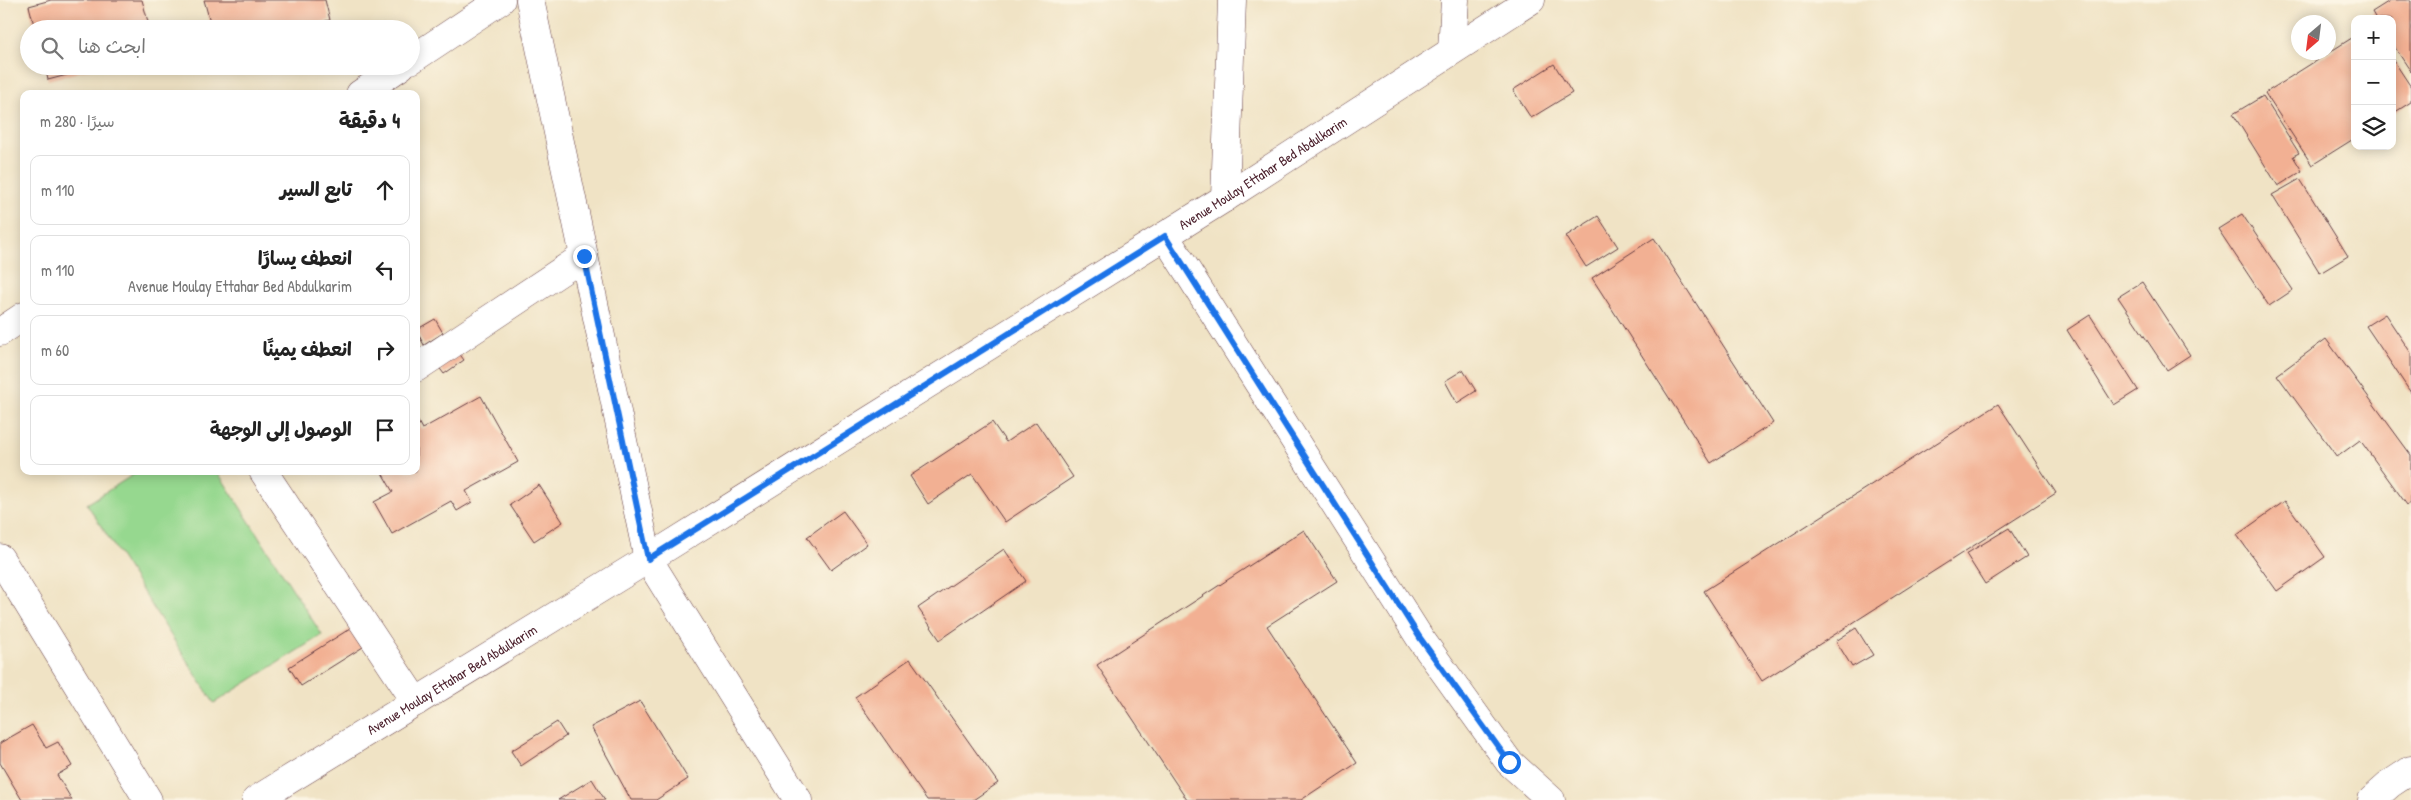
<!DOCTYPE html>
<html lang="ar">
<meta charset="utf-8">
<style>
:root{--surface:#fff;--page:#f6f6f6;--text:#222;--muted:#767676;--line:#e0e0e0}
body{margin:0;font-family:"Patrick Hand","Playpen Sans Arabic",sans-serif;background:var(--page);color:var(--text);direction:rtl}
.controls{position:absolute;right:15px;top:15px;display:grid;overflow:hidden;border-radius:10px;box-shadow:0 2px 12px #0003}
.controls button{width:45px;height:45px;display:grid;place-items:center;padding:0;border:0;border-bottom:1px solid var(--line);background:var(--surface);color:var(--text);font:25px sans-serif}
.compass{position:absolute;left:2291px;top:15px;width:45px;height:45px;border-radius:50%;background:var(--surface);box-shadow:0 2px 12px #0003;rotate:208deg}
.stop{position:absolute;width:15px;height:15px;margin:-11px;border:4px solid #1a73e8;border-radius:50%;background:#fff}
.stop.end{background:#1a73e8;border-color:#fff;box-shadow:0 1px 5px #0008}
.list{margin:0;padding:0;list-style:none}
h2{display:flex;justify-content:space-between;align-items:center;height:65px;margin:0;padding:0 20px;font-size:21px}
h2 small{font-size:16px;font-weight:400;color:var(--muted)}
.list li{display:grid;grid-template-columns:32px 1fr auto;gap:15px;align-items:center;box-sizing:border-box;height:70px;margin:0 10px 10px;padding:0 10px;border:1px solid var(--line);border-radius:10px}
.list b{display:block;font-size:19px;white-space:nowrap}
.list p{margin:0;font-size:16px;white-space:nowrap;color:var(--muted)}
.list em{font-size:16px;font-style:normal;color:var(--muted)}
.icon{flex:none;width:28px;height:28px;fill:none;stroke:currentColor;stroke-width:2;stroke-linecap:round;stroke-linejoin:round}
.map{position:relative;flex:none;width:2411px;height:800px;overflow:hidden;direction:ltr}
.search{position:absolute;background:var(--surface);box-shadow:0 2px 12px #0003;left:20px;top:20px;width:400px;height:55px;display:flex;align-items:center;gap:12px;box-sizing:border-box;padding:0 18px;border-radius:28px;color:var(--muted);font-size:19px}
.panel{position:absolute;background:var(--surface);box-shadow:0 2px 12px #0003;left:20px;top:90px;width:400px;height:385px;border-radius:10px;direction:rtl}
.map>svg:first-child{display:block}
.garden{fill:#96d88f;stroke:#707c5d}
.building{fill:#f2b093}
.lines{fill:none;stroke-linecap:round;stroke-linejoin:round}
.minor-casing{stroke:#633c42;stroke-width:29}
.minor{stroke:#fff;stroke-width:28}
.route{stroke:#1a73e8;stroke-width:6}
.labels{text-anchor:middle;stroke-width:4.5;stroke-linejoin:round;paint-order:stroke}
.street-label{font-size:14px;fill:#4a1f2b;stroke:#fcf5e5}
</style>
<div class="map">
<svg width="2411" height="800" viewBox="0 0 2411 800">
<rect width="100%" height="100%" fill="#fcf5e5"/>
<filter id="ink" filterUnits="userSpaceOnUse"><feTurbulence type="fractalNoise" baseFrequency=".02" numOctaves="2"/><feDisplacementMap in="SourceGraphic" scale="10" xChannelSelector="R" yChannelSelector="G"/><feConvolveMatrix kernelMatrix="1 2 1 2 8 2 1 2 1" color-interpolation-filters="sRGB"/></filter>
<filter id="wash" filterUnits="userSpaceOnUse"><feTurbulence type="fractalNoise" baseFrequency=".0096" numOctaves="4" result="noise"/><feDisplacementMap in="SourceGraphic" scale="20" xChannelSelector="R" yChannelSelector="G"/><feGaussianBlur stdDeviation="1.12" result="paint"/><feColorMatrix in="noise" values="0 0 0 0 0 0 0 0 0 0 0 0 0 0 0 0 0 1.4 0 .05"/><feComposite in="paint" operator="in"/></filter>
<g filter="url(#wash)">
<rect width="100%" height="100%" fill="#f0e3c5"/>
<!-- garden -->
<path class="garden" d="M139 471H217L322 635 214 703 87 504Z"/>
<g id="blocks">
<!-- building -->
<path class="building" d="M51 0H142L150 29H35L29 6Z
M204 0H325L330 20 295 29H212Z
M2391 0H2411V72L2392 43V19H2376L2372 12Z
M2355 36V138L2312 165 2265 93Z
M2392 58 2411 87V102L2392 114Z
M1554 64 1572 93 1531 118 1513 90Z
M45 66H97V67L48 80Z
M2263 96 2299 153 2293 156 2302 171 2278 186 2233 114Z
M2300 179 2348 256 2320 273 2272 195Z
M2242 214 2293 290 2269 306 2218 229Z
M1598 216 1618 247 1586 267 1566 236Z
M1654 238 1773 423 1711 463 1592 278Z
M2142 282 2190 355 2167 370 2118 297Z
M2385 314 2411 353V393L2366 326Z
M2090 315 2138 390 2114 405 2067 330Z
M435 319 443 333 424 345 416 330Z
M2326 339 2411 455V502L2407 505 2360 440 2337 457 2277 375Z
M455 348 464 360 444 374 435 362Z
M1463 370 1476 391 1457 403 1445 381Z
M481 396 518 462 466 491 472 502 457 511 451 501 392 534 374 502 393 492 381 471H416V418L422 429Z
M1998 404 2056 493 1762 681 1704 591Z
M992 422 1006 442 1036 422 1073 477 1005 522 972 474 928 504 910 476Z
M539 485 563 522 534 541 510 505Z
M2285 501 2325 557 2277 591 2237 535Z
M843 511 867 544 831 570 807 537Z
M2009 528 2027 557 1985 584 1966 554Z
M1304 530 1337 581 1267 626 1357 763 1301 800H1187L1097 665Z
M1004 549 1026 581 940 640 918 608Z
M351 628 363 647 301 686 289 667Z
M1856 628 1873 655 1852 667 1836 641Z
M910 659 998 783 973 800H927L855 697Z
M640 701 688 779 656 800H631L591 727Z
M557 722 566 736 521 766 511 751Z
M32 725 46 748 58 742 72 766 57 775 72 800H22L0 763V743Z
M592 779 605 800H558Z"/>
</g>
</g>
<g filter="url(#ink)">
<use href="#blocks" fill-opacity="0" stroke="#633c42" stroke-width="1"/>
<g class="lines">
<defs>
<g id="minor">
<path d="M530 0 648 559 798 800"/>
<path d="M1452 50 1455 0"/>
<path d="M411 60 501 0"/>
<path d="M360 94 401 66"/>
<path d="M1225 198 1232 0"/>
<path d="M1165 236 1420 638 1509 762 1551 800"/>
<path d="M0 332 24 316"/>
<path d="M416 368 584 256"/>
<path d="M263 471 416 702"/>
<path d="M0 558 148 800"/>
<path id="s1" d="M256 800 648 559 1225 198 1531 0"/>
<path d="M2372 800 2390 784 2411 770"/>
</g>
</defs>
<!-- minor casing -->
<use href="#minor" class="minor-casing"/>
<!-- minor -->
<use href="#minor" class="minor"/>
</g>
</g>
<g class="lines" filter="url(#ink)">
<!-- route -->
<path class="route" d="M584 256 648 559 1165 236 1420 638 1509 762"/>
</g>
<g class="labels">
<!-- street labels -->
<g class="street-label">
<text dy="5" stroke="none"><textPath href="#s1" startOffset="1186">Avenue Moulay Ettahar Bed Abdulkarim</textPath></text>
<text dy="5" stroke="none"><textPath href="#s1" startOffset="230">Avenue Moulay Ettahar Bed Abdulkarim</textPath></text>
</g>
</g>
</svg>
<div class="controls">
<button>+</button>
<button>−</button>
<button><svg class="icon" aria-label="layers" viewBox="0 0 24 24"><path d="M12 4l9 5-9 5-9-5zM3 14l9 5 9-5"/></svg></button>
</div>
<svg class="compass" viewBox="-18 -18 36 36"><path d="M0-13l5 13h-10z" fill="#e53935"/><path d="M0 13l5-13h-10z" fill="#767676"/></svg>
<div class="stop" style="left:1509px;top:762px"></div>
<div class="stop end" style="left:584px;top:256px"></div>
<div class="search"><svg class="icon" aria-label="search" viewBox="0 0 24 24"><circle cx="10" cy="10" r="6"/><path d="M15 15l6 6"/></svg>ابحث هنا</div>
<section class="panel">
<h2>4 دقيقة<small>سيرًا · 280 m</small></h2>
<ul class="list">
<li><svg class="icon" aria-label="ahead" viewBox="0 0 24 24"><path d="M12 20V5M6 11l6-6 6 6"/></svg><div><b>تابع السير</b></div><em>110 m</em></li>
<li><svg class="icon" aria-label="left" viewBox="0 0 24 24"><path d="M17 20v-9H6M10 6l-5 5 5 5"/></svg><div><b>انعطف يسارًا</b><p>Avenue Moulay Ettahar Bed Abdulkarim</p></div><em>110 m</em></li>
<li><svg class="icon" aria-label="right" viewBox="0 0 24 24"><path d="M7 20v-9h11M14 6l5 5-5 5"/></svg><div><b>انعطف يمينًا</b></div><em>60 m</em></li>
<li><svg class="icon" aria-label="arrive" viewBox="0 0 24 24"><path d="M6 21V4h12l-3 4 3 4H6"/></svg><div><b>الوصول إلى الوجهة</b></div></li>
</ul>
</section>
</div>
